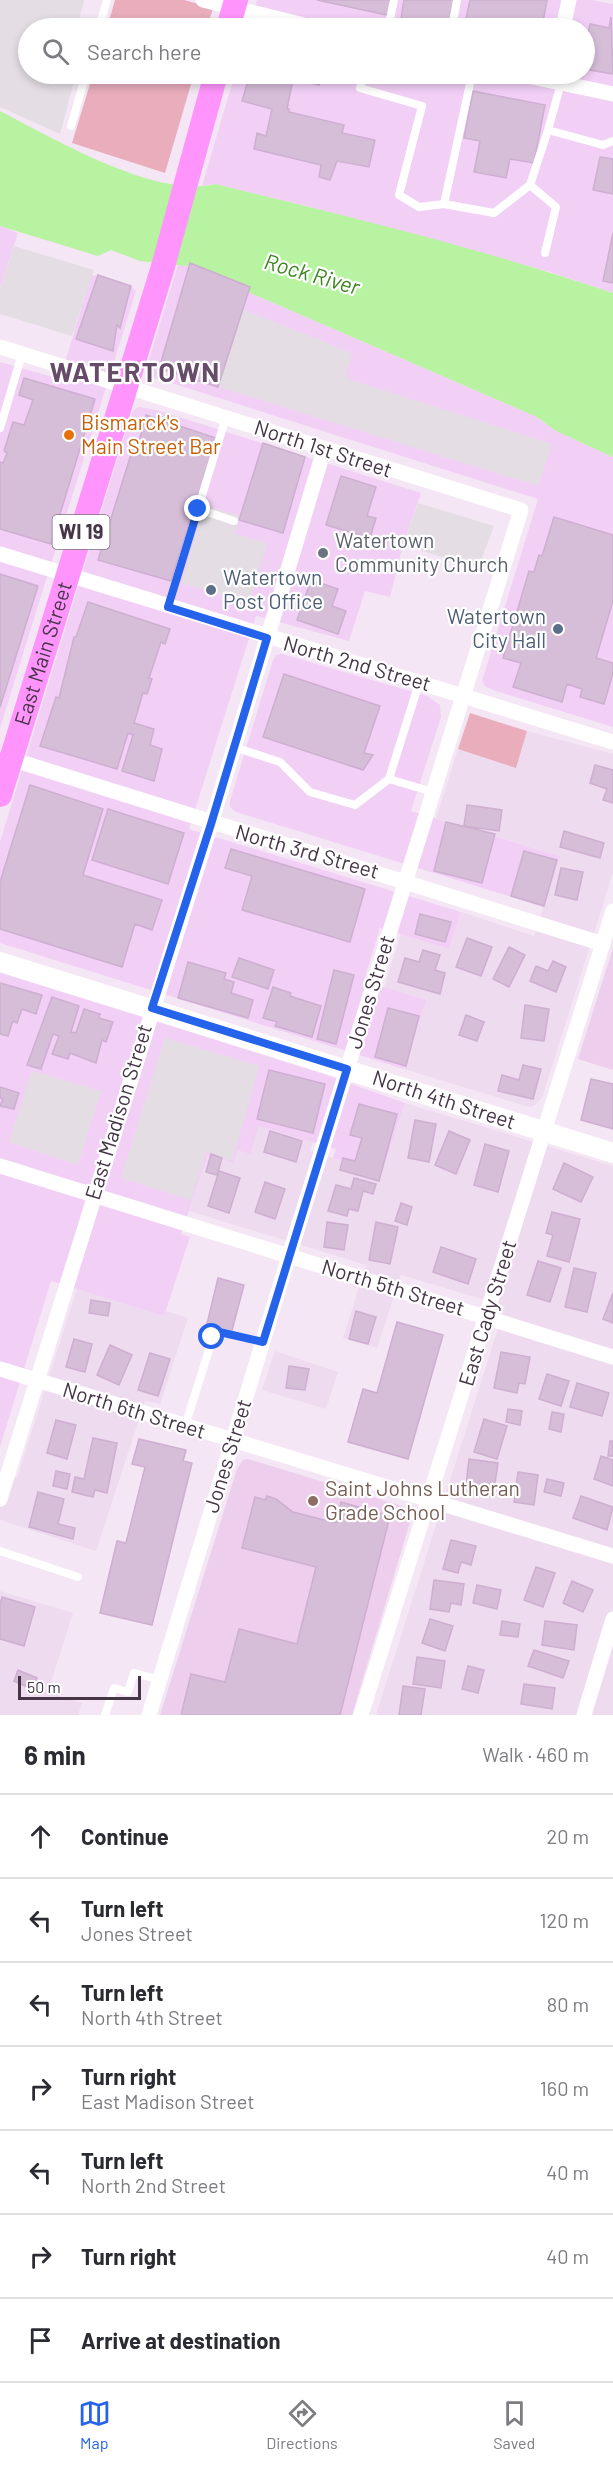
<!DOCTYPE html>
<meta charset="utf-8">
<style>
:root{--surface:#fff;--page:#f7f7f7;--text:#2b2b33;--muted:#7c7c81;--line:#e1e1e2;--accent:#2563eb}
body{margin:0;font-family:Barlow,sans-serif;background:var(--page);color:var(--text)}
.scale{position:absolute;left:18px;bottom:15px;width:123px;box-sizing:border-box;padding-left:6px;border:3px solid #453547;border-top:0;font-size:16px;line-height:21px;white-space:nowrap;color:#453547;-webkit-text-stroke:4px #fff;paint-order:stroke}
.stop{position:absolute;width:18px;height:18px;margin:-14px;border:4px solid #2563eb;border-radius:50%;background:#fff}
.stop.end{background:#2563eb;border-color:#fff;box-shadow:0 2px 6px #0008}
.list{margin:0;padding:0;list-style:none}
h2{display:flex;justify-content:space-between;align-items:center;height:78px;margin:0;padding:0 24px;font-size:26px}
h2 small{font-size:20px;font-weight:400;color:var(--muted)}
.list li{display:grid;grid-template-columns:39px 1fr auto;gap:18px;align-items:center;box-sizing:border-box;height:84px;padding:0 24px;border-top:2px solid var(--line)}
.list b{display:block;font-size:22px;white-space:nowrap}
.list p{margin:0;font-size:20px;white-space:nowrap;color:var(--muted)}
.list em{font-size:20px;font-style:normal;color:var(--muted)}
.icon{flex:none;width:33px;height:33px;fill:none;stroke:currentColor;stroke-width:2;stroke-linecap:round;stroke-linejoin:round}
.map{position:relative;flex:none;width:613px;height:1715px;overflow:hidden}
.search{position:absolute;background:var(--surface);box-shadow:0 3px 9px #0003;left:18px;right:18px;top:18px;height:66px;display:flex;align-items:center;gap:15px;box-sizing:border-box;padding:0 21px;border-radius:33px;color:var(--muted);font-size:22px}
.sheet{height:666px;background:var(--surface)}
nav{display:flex;justify-content:space-around;align-items:center;box-sizing:border-box;height:84px;border-top:2px solid var(--line);background:var(--surface);font-size:16px;color:var(--muted)}
nav a{display:grid;justify-items:center;gap:3px}
nav .on{color:var(--accent)}
.map>svg:first-child{display:block}
.residential{fill:#efdbef}
.commercial{fill:#f2d0f6}
.education{fill:#edcfed}
.green{fill:#e9adbc}
.parking{fill:#e4dee4}
.water{fill:#b7f3a0}
.building{fill:#d6bed9;stroke:#ceaed1;stroke-width:1.5}
.lines{fill:none;stroke-linecap:round;stroke-linejoin:round}
.service{stroke:#fff;stroke-width:8}
.minor{stroke:#fff;stroke-width:15}
.tertiary{stroke:#fff;stroke-width:20}
.primary{stroke:#ff94fc;stroke-width:24}
.route{stroke:#2563eb;stroke-width:8}
.food-dot{fill:#e8710a;stroke:#fff;stroke-width:2}
.worship-dot{fill:#6b7280;stroke:#fff;stroke-width:2}
.service-dot{fill:#5c6f8a;stroke:#fff;stroke-width:2}
.education-dot{fill:#8d6e63;stroke:#fff;stroke-width:2}
.labels{text-anchor:middle;stroke-width:4.5;stroke-linejoin:round;paint-order:stroke}
.shield{fill:#fff;stroke:#7d727e;stroke-width:1.5}
.shield-label{font-size:20px;font-weight:bold;fill:#453547}
.food-label{font-size:21px;fill:#c56008;stroke:#fff;text-anchor:start}
.street-label{font-size:21px;fill:#453547;stroke:#fff}
.worship-label{font-size:21px;fill:#5b616d;stroke:#fff;text-anchor:start}
.service-label{font-size:21px;fill:#4e5e75;stroke:#fff;text-anchor:start}
.education-label{font-size:21px;fill:#785e54;stroke:#fff;text-anchor:start}
.water-label{font-size:22px;font-style:italic;fill:#3d8522;stroke:#fff}
.district-label{font-size:27px;font-weight:bold;letter-spacing:1.5px;fill:#674c6a;stroke:#fff}
</style>
<div class="map">
<svg width="613" height="1715" viewBox="0 0 613 1715">
<rect width="100%" height="100%" fill="#f4e6f4"/>
<!-- residential -->
<path class="residential" d="M527 731 613 754V873L542 1098 534 1106 529 1107 404 1069 425 1001 384 988 401 934 449 949 461 912 534 936 560 856 436 818 458 749 516 767Z
M405 1103 613 1166V1715H376L505 1306 401 1275 377 1348 343 1338 366 1265 189 1211 208 1155 233 1163 238 1150 259 1125 313 1142 310 1151 382 1173Z
M77 1288 164 1316 166 1311 188 1318 160 1404 145 1401 96 1551 0 1520V1474L17 1478Z
M275 1351 338 1372 326 1409 262 1390Z
M0 1591 73 1613 48 1692 82 1703 78 1715H0Z"/>
<!-- commercial -->
<path class="commercial" d="M257 0H592L613 4V293L550 272 310 207 215 184 202 186 235 74H584V28H248Z
M0 226 18 233 0 289Z
M178 265 188 266 537 417 556 431 613 457V727L496 691 486 687 482 681 538 499 149 376 147 370 148 363Z
M98 275 131 286 136 291 0 728V362L60 379 91 276Z
M139 407 160 411 421 493 403 545 390 597 365 591 349 641 256 616 189 829 461 912 449 949 380 928 364 981 426 1000 404 1069 0 943V842L128 424 133 411Z
M282 654 427 696 440 705 441 717 411 811 560 856 544 907 236 812 230 807V801L273 660 276 655Z
M0 971 323 1074 405 1103 382 1173 333 1158 336 1149 259 1126 250 1154 238 1150 233 1163 208 1155 181 1234 190 1237 164 1316 51 1281 0 1447Z"/>
<!-- education -->
<path class="education" d="M613 948V1070L578 1059Z
M248 1459 409 1508 413 1512 352 1715H160L237 1469 243 1460Z"/>
<!-- green -->
<path class="green" d="M115 0H184L213 8 207 28H107Z
M93 74H194L165 173 72 143Z
M470 713 527 731 516 768 458 749Z"/>
<!-- parking -->
<path class="parking" d="M0 0H84L77 28H28V74H76L60 134 0 107Z
M14 246 94 270 72 336 0 314V289Z
M242 309 352 353 345 378 552 444 538 486 216 386Z
M418 503 494 526 478 568 403 545Z
M204 505 240 516 235 534 267 543 249 603 182 583Z
M165 1038 259 1066 232 1161 206 1152 191 1200 121 1178Z
M32 1071 101 1091 78 1165 9 1142Z"/>
<!-- water -->
<path class="water" d="M0 111C53 138 155 199 215 184 348 216 483 249 613 293V457L556 431 537 417 188 266 140 261 111 250 98 256 0 226Z"/>
<!-- building -->
<path class="building" d="M317 0H391L387 15Z
M404 0H456L451 28 401 19Z
M470 0H547L542 28H464Z
M611 17 613 74 584 69V53L590 24 609 28Z
M250 74 321 75 319 85 293 79 287 109H289V112L344 125 342 133 375 140 369 167 337 161 330 180 319 177 321 165 254 149 257 133 266 136 272 109 242 101Z
M473 91 545 105 534 163 510 159 506 178 474 172 480 141 464 138Z
M600 157 613 159V194L593 190Z
M613 233V283L603 281Z
M190 263 250 287 218 387 164 370 161 362Z
M98 275 131 286 120 328 117 325 113 351 76 339Z
M24 378 95 399 51 544 0 529V462L3 463 7 453 4 451 13 422 24 425 33 400 19 395Z
M146 415 216 438 171 581 98 560 133 448 137 449Z
M263 443 305 457 283 533 239 520Z
M341 476 376 487 367 516 376 518 370 538 326 525Z
M554 517 613 535V601L596 658 613 663V673L604 704 580 697 582 689 567 684 562 702 513 687 521 663 503 658 529 571 534 572 539 555 542 556Z
M0 574 38 586 0 707Z
M311 580 338 589 332 606 346 611 338 634 297 620Z
M88 602 170 629 165 644 161 642 149 678 152 679 147 694 143 693 134 723 154 729 150 745 162 749 154 781 122 771 133 735 128 733 117 769 40 746 56 697 59 698 74 637H76Z
M284 674 380 706 364 753 373 755 363 770 263 737Z
M595 765 613 770V803L603 800 607 789 590 783Z
M30 785 103 809 83 875 162 900 152 930 135 924 122 967 0 929V882Z
M467 805 502 810 499 831 464 826Z
M108 809 184 833 168 884 92 860Z
M446 822 495 834 482 883 434 871Z
M564 831 604 843 600 858 560 847Z
M231 849 365 889 350 942 242 910 252 876 225 868Z
M524 851 557 860 544 906 511 896Z
M561 868 583 872 577 900 555 895Z
M420 914 451 922 445 942 415 934Z
M467 938 492 947 481 976 456 967Z
M509 947 525 955 509 987 493 979Z
M423 950 440 955 435 970 445 973 440 994 398 982 405 958 419 962Z
M239 958 274 970 268 989 232 977Z
M553 961 566 967 556 992 530 981 536 966 548 971Z
M188 962 226 973 224 979 234 982 231 993 253 1000 248 1018 178 998Z
M334 970 354 975 336 1044 317 1039Z
M0 983 42 995 36 1014 22 1009 17 1023 13 1021 8 1036 0 1034Z
M273 987 291 993 290 996 321 1006 312 1037 275 1026 277 1022 263 1018Z
M52 997 79 1006 71 1032 76 1033 84 1009 100 1014 99 1018 113 1022 106 1042 102 1040 96 1063 70 1053 68 1059 52 1054 59 1036 53 1034 41 1069 27 1065Z
M525 1005 549 1009 544 1041 521 1038Z
M388 1008 419 1016 406 1066 375 1057Z
M466 1015 484 1022 477 1041 459 1035Z
M523 1065 541 1069 533 1099 498 1091 502 1075 519 1080Z
M269 1070 325 1084 313 1133 257 1119Z
M591 1079 613 1084V1129L581 1120Z
M0 1087 19 1093 14 1109 0 1106 3 1099 0 1098Z
M359 1104 397 1114 379 1181 340 1170 343 1158 355 1161 362 1138 350 1135Z
M415 1120 436 1124 429 1162 408 1158Z
M270 1131 302 1141 296 1162 264 1152Z
M449 1131 470 1140 456 1174 435 1165Z
M485 1144 509 1151 498 1192 474 1185Z
M211 1154 222 1158 217 1175 206 1172Z
M564 1163 593 1177 581 1202 553 1189Z
M219 1171 240 1178 229 1213 208 1206Z
M354 1178 376 1184 373 1194 363 1191 358 1211 349 1209 347 1216 328 1211 336 1185 351 1189Z
M265 1182 285 1189 275 1219 255 1212Z
M401 1203 412 1207 407 1225 395 1221Z
M552 1212 580 1219 569 1262 547 1256 553 1235 546 1233Z
M327 1222 348 1225 344 1250 324 1247Z
M376 1222 398 1227 390 1264 369 1260Z
M441 1247 476 1259 468 1284 433 1272Z
M538 1261 561 1268 550 1302 527 1295Z
M574 1268 596 1273 587 1312 565 1307Z
M218 1278 244 1285 231 1334 206 1328Z
M613 1293V1323L603 1319Z
M91 1300 110 1303 108 1316 89 1313Z
M356 1311 376 1317 368 1344 349 1339Z
M397 1322 443 1335 408 1459 348 1442 363 1389 377 1393Z
M74 1339 92 1344 85 1372 66 1367Z
M110 1345 132 1355 119 1385 97 1375Z
M501 1352 530 1357 525 1384 519 1383 517 1393 494 1388Z
M150 1353 170 1359 158 1396 138 1390Z
M289 1366 309 1369 305 1390 286 1388Z
M547 1374 569 1381 561 1406 539 1399Z
M577 1383 609 1393 602 1416 570 1407Z
M508 1409 522 1411 520 1425 506 1422Z
M552 1412 564 1414 561 1432 549 1429Z
M484 1419 507 1426 497 1459 474 1452Z
M56 1420 76 1425 67 1459 47 1453Z
M93 1438 117 1443 107 1493 95 1490 93 1497 72 1492 75 1477 84 1479Z
M139 1439 186 1450 183 1461 192 1463 152 1625 100 1613 117 1541 126 1543 145 1467 132 1464Z
M610 1441H613V1456H608Z
M601 1456 613 1460V1486L594 1479Z
M469 1459 498 1463 493 1497 465 1493Z
M56 1471 70 1474 67 1489 53 1486Z
M518 1472 538 1475 534 1505 514 1502Z
M547 1479 564 1483 561 1496 544 1492Z
M38 1492 64 1499 58 1524 75 1528 73 1539 29 1527Z
M267 1496 276 1499 293 1512 336 1523 341 1502 390 1516 340 1715H181L191 1674 225 1682 239 1629 297 1644 316 1567 242 1548 255 1497 265 1500Z
M581 1496 613 1507 607 1530 573 1518Z
M451 1540 476 1546 471 1565 461 1562 458 1573 443 1569Z
M536 1567 555 1573 543 1607 524 1600Z
M434 1580 464 1584 461 1605 451 1603 449 1612 430 1609Z
M572 1581 593 1590 583 1612 563 1603Z
M477 1585 501 1590 497 1609 473 1603Z
M2 1597 35 1607 24 1646 0 1639V1605Z
M430 1619 453 1626 445 1651 422 1643Z
M502 1621 520 1624 518 1637 500 1635Z
M545 1621 577 1625 574 1650 542 1645Z
M534 1650 569 1661 563 1678 528 1666Z
M417 1657 445 1661 441 1688 413 1684Z
M468 1666 484 1670 478 1693 462 1689Z
M18 1670 37 1678 32 1689 14 1681Z
M524 1684 555 1688 552 1709 521 1704Z
M403 1686 425 1689 421 1715H399Z"/>
<g class="lines">
<!-- service -->
<path class="service" d="M99 28 107 0
M388 28 394 0
M452 28 457 0
M364 74 360 88 422 106 399 195 419 207 444 204 472 74
M561 83 548 130 603 145 613 141
M71 126 86 74
M444 204 494 213 530 185
M545 253 556 207 530 185 548 130
M0 428 22 354
M198 509 234 521
M168 607 226 417
M234 747 280 762 310 792 355 805 389 779 419 683
M389 779 433 792
M185 1426 215 1331 263 1342
M0 1551 78 1577
M105 1715 114 1688 128 1692 134 1673 160 1680"/>
<!-- minor -->
<path class="minor" d="M203 0 316 28
M563 28 569 0
M518 74 613 94
M0 347 521 510 289 1256 149 1715
M0 554 613 742
M11 759 603 944
M0 1166 613 1357
M0 1369 613 1556
M0 1499 211 824 324 450
M361 1715 613 911
M584 1715 613 1619"/>
<!-- tertiary -->
<path class="tertiary" d="M0 962 613 1153"/>
<!-- primary -->
<g class="primary">
<path d="M228 28 236 0"/>
<path id="s1" d="M0 795 162 270 216 74"/>
</g>
</g>
<g class="lines">
<!-- route -->
<path class="route" d="M198 509 168 607 267 638 211 824 152 1008 347 1069 263 1342 215 1331 212 1337"/>
</g>
<!-- markers -->
<circle class="food-dot" cx="69" cy="435" r="6"/>
<circle class="worship-dot" cx="323" cy="553" r="6"/>
<g class="service-dot">
<circle cx="211" cy="590" r="6"/>
<circle cx="558" cy="629" r="6"/>
</g>
<circle class="education-dot" cx="313" cy="1501" r="6"/>
<g class="labels">
<!-- shield labels -->
<rect class="shield" x="52.5" y="515" width="57" height="34" rx="4.5"/>
<g class="shield-label">
<text x="81" y="539">WI 19</text>
</g>
<!-- food labels -->
<g class="food-label">
<text x="81" y="430">Bismarck's<tspan x="81" dy="24">Main Street Bar</tspan></text>
</g>
<!-- street labels -->
<g class="street-label">
<text transform="translate(323 449) rotate(18)" y="7">North 1st Street</text>
<text dy="7" stroke="none"><textPath href="#s1" startOffset="148">East Main Street</textPath></text>
<text transform="translate(357 664) rotate(16)" y="7">North 2nd Street</text>
<text transform="translate(307 852) rotate(16)" y="7">North 3rd Street</text>
<text transform="translate(371 992) rotate(-73)" y="7">Jones Street</text>
<text transform="translate(444 1100) rotate(18)" y="7">North 4th Street</text>
<text transform="translate(119 1112) rotate(-73)" y="7">East Madison Street</text>
<text transform="translate(393 1288) rotate(17)" y="7">North 5th Street</text>
<text transform="translate(488 1313) rotate(-73)" y="7">East Cady Street</text>
<text transform="translate(134 1411) rotate(17)" y="7">North 6th Street</text>
<text transform="translate(228 1456) rotate(-73)" y="7">Jones Street</text>
</g>
<!-- worship labels -->
<g class="worship-label">
<text x="335" y="548">Watertown<tspan x="335" dy="24">Community Church</tspan></text>
</g>
<!-- service labels -->
<g class="service-label">
<text x="223" y="585">Watertown<tspan x="223" dy="24">Post Office</tspan></text>
<text x="546" y="624" text-anchor="end">Watertown<tspan x="546" dy="24">City Hall</tspan></text>
</g>
<!-- education labels -->
<g class="education-label">
<text x="325" y="1496">Saint Johns Lutheran<tspan x="325" dy="24">Grade School</tspan></text>
</g>
<!-- water labels -->
<g class="water-label">
<text transform="translate(312 274) rotate(16)" y="8">Rock River</text>
</g>
<!-- district labels -->
<g class="district-label">
<text x="135" y="382">WATERTOWN</text>
</g>
</g>
</svg>
<div class="scale">50 m</div>
<div class="stop" style="left:212px;top:1337px"></div>
<div class="stop end" style="left:198px;top:509px"></div>
<div class="search"><svg class="icon" aria-label="search" viewBox="0 0 24 24"><circle cx="10" cy="10" r="6"/><path d="M15 15l6 6"/></svg>Search here</div>
</div>
<section class="sheet">
<h2>6 min<small>Walk · 460 m</small></h2>
<ul class="list">
<li><svg class="icon" aria-label="ahead" viewBox="0 0 24 24"><path d="M12 20V5M6 11l6-6 6 6"/></svg><div><b>Continue</b></div><em>20 m</em></li>
<li><svg class="icon" aria-label="left" viewBox="0 0 24 24"><path d="M17 20v-9H6M10 6l-5 5 5 5"/></svg><div><b>Turn left</b><p>Jones Street</p></div><em>120 m</em></li>
<li><svg class="icon" aria-label="left" viewBox="0 0 24 24"><path d="M17 20v-9H6M10 6l-5 5 5 5"/></svg><div><b>Turn left</b><p>North 4th Street</p></div><em>80 m</em></li>
<li><svg class="icon" aria-label="right" viewBox="0 0 24 24"><path d="M7 20v-9h11M14 6l5 5-5 5"/></svg><div><b>Turn right</b><p>East Madison Street</p></div><em>160 m</em></li>
<li><svg class="icon" aria-label="left" viewBox="0 0 24 24"><path d="M17 20v-9H6M10 6l-5 5 5 5"/></svg><div><b>Turn left</b><p>North 2nd Street</p></div><em>40 m</em></li>
<li><svg class="icon" aria-label="right" viewBox="0 0 24 24"><path d="M7 20v-9h11M14 6l5 5-5 5"/></svg><div><b>Turn right</b></div><em>40 m</em></li>
<li><svg class="icon" aria-label="arrive" viewBox="0 0 24 24"><path d="M6 21V4h12l-3 4 3 4H6"/></svg><div><b>Arrive at destination</b></div></li>
</ul>
</section>
<nav>
<a class="on"><svg class="icon" aria-label="map" viewBox="0 0 24 24"><path d="M3 6l6-2 6 2 6-2v14l-6 2-6-2-6 2zM9 4v14M15 6v14"/></svg>Map</a>
<a><svg class="icon" aria-label="directions" viewBox="0 0 24 24"><path d="M12 3l9 9-9 9-9-9zM9 14v-3h6M13 9l2 2-2 2"/></svg>Directions</a>
<a><svg class="icon" aria-label="saved" viewBox="0 0 24 24"><path d="M7 4h10v16l-5-4-5 4z"/></svg>Saved</a>
</nav>
